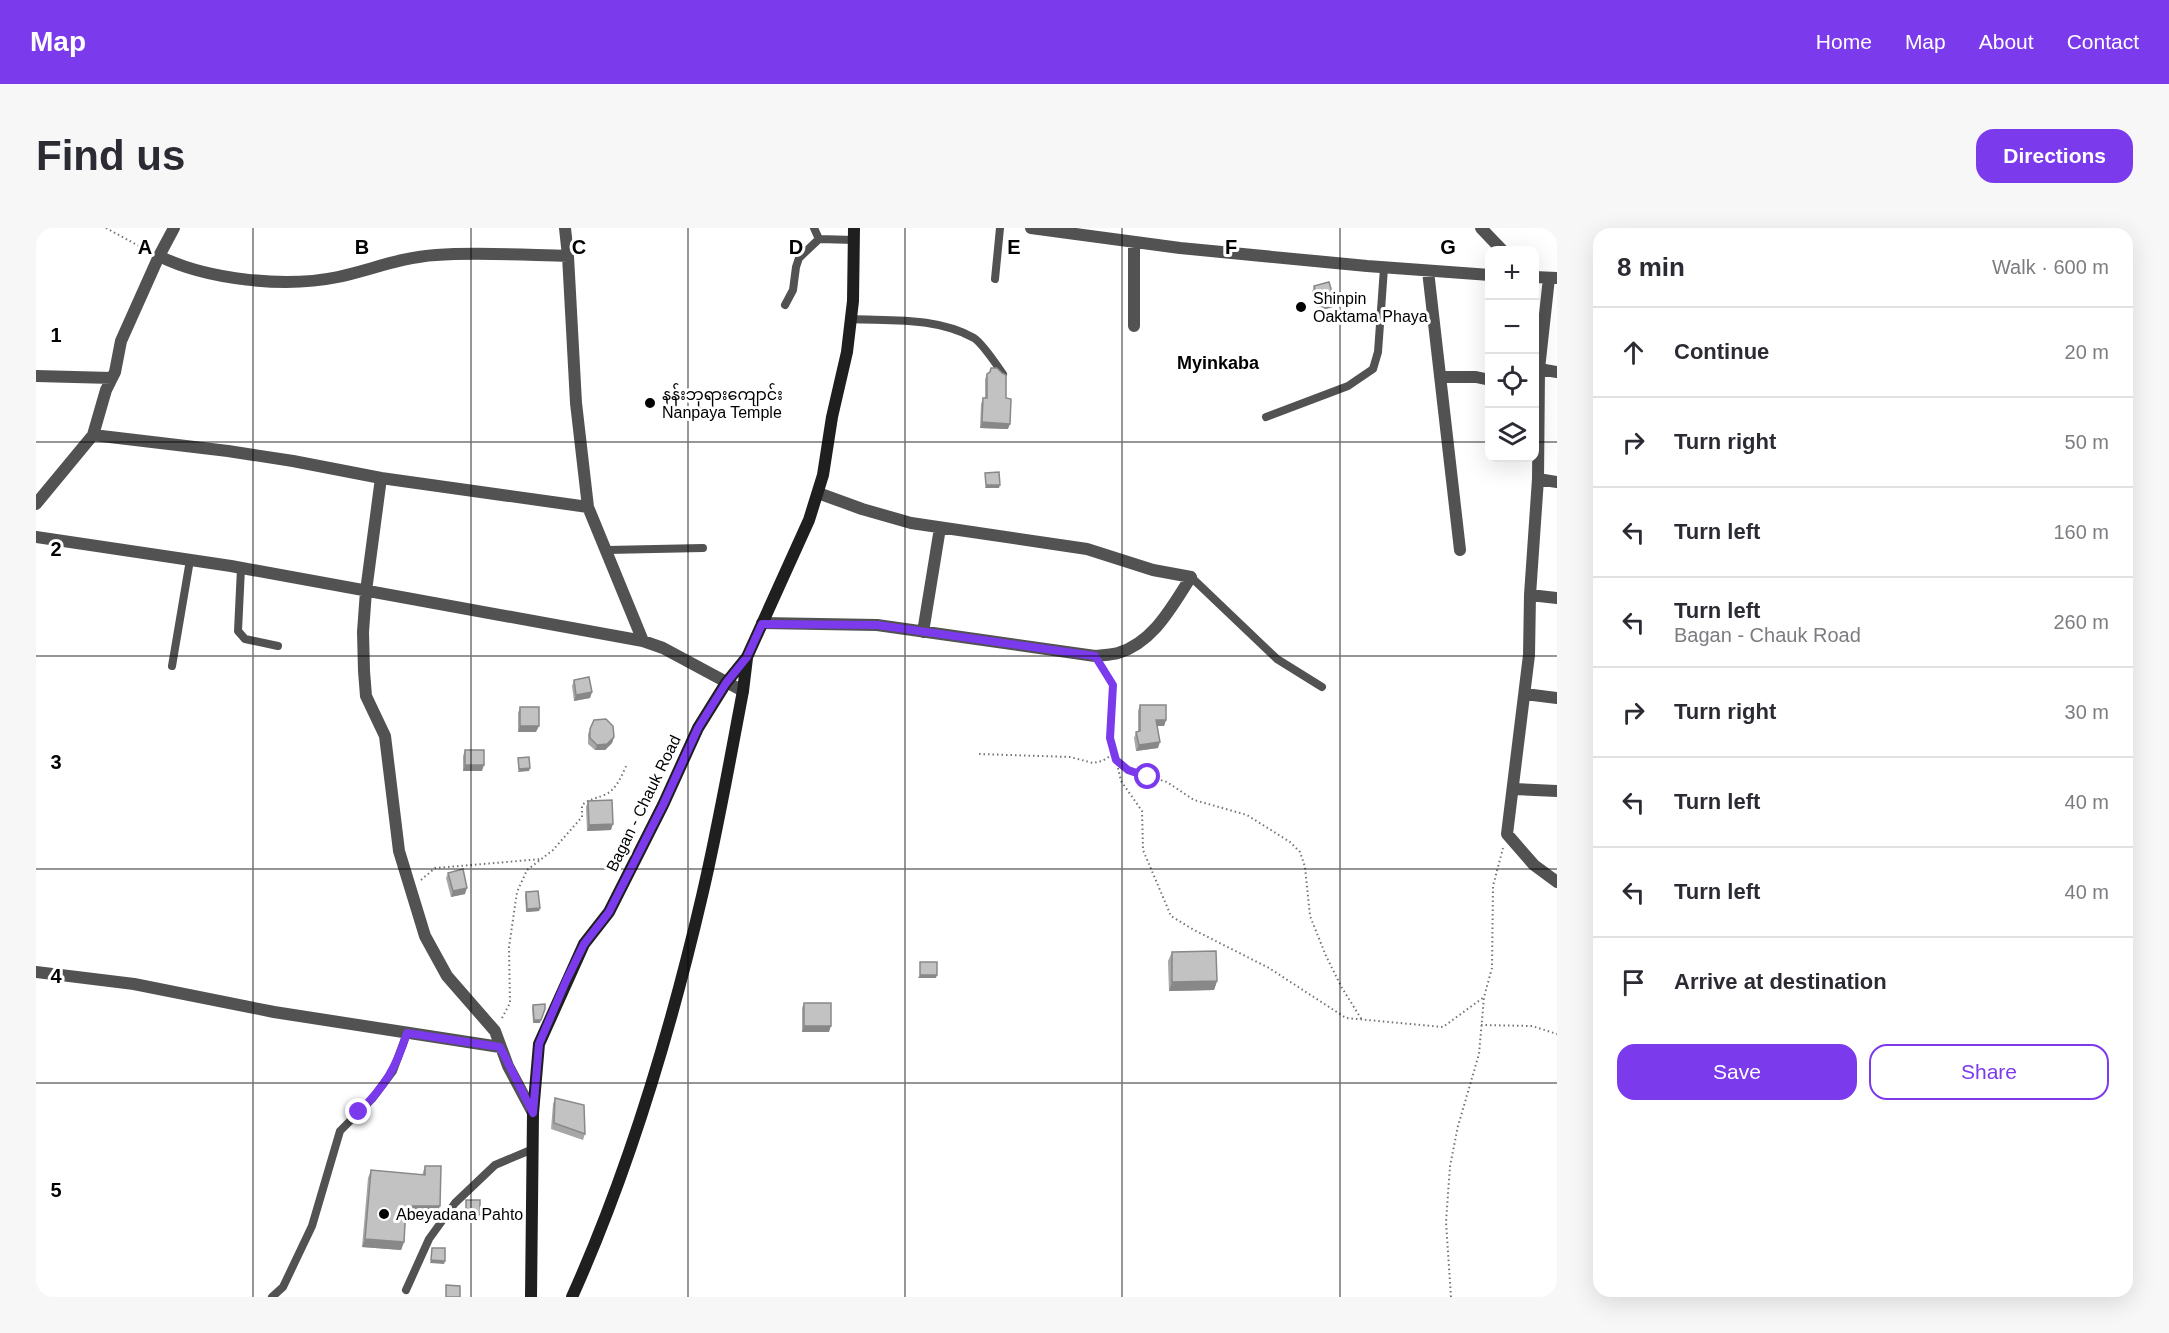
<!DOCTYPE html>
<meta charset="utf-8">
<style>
:root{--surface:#fff;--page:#f7f7f7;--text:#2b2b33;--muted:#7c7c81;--line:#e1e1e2;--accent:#7c3aed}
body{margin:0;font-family:Helvetica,"Noto Sans Myanmar",sans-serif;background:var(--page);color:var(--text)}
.controls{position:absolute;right:18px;top:18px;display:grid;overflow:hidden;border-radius:12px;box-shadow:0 6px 24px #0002}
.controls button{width:54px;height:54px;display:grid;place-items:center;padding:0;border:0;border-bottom:2px solid var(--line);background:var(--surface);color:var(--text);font:30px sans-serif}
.stop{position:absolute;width:18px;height:18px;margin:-14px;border:4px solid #7c3aed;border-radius:50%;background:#fff}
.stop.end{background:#7c3aed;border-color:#fff;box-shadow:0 2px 6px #0008}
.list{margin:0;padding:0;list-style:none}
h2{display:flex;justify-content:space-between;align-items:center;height:78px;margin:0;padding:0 24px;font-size:26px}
h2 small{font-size:20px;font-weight:400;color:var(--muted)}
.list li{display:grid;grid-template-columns:39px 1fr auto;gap:18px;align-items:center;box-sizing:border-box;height:90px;padding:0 24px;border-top:2px solid var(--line)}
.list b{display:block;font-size:22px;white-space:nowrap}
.list p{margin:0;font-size:20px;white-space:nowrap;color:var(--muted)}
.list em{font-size:20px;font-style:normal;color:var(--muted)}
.actions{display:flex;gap:12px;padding:18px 24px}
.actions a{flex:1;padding:14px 0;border:2px solid var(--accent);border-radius:18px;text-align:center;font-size:21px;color:var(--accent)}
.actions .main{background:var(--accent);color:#fff}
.icon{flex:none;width:33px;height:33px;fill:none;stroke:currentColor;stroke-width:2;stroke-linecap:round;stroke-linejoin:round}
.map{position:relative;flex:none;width:1521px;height:1069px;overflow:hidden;border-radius:18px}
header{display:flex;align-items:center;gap:36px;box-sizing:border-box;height:84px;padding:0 30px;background:var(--accent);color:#fff}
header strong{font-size:28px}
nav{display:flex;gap:33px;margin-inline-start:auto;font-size:21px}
.intro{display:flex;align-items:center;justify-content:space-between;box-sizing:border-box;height:144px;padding:0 36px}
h1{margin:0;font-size:42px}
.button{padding:15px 27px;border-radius:18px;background:var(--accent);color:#fff;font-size:21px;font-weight:700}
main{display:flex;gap:36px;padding:0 36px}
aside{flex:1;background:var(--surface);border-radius:18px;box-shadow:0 6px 24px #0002}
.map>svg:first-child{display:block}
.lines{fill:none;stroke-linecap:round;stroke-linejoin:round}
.path{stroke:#747474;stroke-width:2;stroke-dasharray:1.5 3;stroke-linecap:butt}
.service{stroke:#525252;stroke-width:8}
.minor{stroke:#525252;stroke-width:12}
.secondary{stroke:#1f1f1f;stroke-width:12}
.wall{fill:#a7a7a7}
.shaded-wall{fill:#888}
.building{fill:#c2c2c2;stroke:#888;stroke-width:1.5}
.route{stroke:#7c3aed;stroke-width:8}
.grid{fill:none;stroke:#000;stroke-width:1.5;stroke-opacity:0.55}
.poi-dot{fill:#000;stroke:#fff;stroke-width:2}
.labels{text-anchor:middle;stroke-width:6;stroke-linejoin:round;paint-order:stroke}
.poi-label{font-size:16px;fill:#000;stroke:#fff;text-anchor:start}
.street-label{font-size:16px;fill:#000;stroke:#fff}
.neighbourhood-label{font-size:18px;font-weight:bold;fill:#000;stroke:#fff}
.grid-label{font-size:20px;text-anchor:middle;font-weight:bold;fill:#000;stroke:#fff;stroke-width:6;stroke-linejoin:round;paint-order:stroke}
</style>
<header>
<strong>Map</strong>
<nav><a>Home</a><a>Map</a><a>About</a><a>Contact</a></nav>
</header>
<div class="intro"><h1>Find us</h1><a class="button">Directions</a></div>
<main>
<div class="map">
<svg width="1521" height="1069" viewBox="0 0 1521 1069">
<rect width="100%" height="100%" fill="#fff"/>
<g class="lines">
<!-- path -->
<path class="path" d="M70 0 112 23
M1067 440 1077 457 1075 510 1085 553 1106 583 1107 622 1135 688 1158 702 1233 740 1310 790 1407 799 1448 769
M943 526 1034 529 1057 535 1066 533 1078 526
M1080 533 1092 542 1131 554 1158 572 1211 587 1254 614 1264 624 1269 639 1274 688 1290 728 1306 760 1326 792
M385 652 399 640 506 631
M466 790 474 775 473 719 481 664 491 642 517 622 546 589V577C553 571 559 571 568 567 580 563 586 547 591 536
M1445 797 1496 798 1521 806
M1415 1069 1410 994 1414 938 1422 898 1443 826 1448 769 1456 740 1457 658 1467 620"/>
<!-- service -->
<path class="service" d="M778 0 783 11
M959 51 964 0
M749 77 757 62 760 39 763 30 783 11 818 12
M815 91C855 93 901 89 938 110 947 116 960 136 967 146
M1230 189 1312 158 1337 141 1342 124 1348 40
M571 322 667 320
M205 340 202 403 209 411 242 418
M1155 349 1241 431 1286 459
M136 438 154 332
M370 1062 393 1011 419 975 459 937 497 921
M236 1069 247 1059 276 998 304 903 336 871 357 843 371 805"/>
<!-- minor -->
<path class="minor" d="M529 0 532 28 540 175 552 279 607 413
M995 0 1144 20 1331 38 1454 47
M1445 0 1466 22
M123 28C171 52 249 60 302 49 334 42 366 29 400 27 443 24 489 27 532 28
M1392 43 1424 322
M1498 49 1521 50
M1513 50 1503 141 1502 251 1494 367 1493 427 1471 606 1498 637 1521 654
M1098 98V14
M1503 141 1521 144
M0 148 76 150
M1404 149H1440L1454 152
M57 207 192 223 257 233 345 250 552 279
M345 250 330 363 327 404 328 443 330 468 349 508 363 623 389 708 411 748 459 803 472 838 497 885
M1502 251 1521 254
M0 276 57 207 70 162 79 144 85 113 123 28 138 0
M0 309 195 338 607 413 627 420 707 463
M1494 367 1521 370
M726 395 841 397 1059 428C1066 427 1075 427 1082 425 1118 414 1136 378 1155 349L1117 342 1051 321 875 295 826 281 782 265
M887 404 904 300
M1489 466 1521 470
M1477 561 1521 563
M0 744 98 756 238 784 464 819"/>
<!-- secondary -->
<path class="secondary" d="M495 1069 497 885 503 816 548 716 573 684 627 577 662 500 690 455 711 429 773 292 787 247 796 189 811 124 817 73 818 0
M536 1069C594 940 634 805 666 668 682 600 694 531 707 463L711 430"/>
</g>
<!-- wall -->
<path class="wall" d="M1278 58 1299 74 1297 79 1282 83 1276 64Z
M955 140 970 170 972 201 944 200 945 176 947 170H949V151L951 146 953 145Z
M538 452 556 464 554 470 538 473 536 458Z
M1104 477 1130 492 1128 498H1121L1122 520 1100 523 1098 510 1100 504H1102V483Z
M484 479 500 504H482V485Z
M554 501 578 509 576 515 569 522H559L552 516V506Z
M429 522 446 543H427V528Z
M552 573 575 602 551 603 550 579Z
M412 645 429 666 415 669 410 650Z
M490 664 504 680 503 683 490 684 489 667Z
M1136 724 1181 753 1178 762 1133 763 1132 733Z
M768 775 793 804H766V780Z
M497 777 504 795H497L496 780Z
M519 870 549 906 547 912 515 901 517 876Z
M389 938 401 986H370L368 1014 365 1022 326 1019 332 950 335 942 386 947Z"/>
<!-- shaded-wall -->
<path class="shaded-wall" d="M1299 74 1297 79 1282 83 1284 77Z
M946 194 974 196 972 201 944 200Z
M950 257H964L963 260H949Z
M556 464 554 470 538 473 540 467Z
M1120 492H1130L1128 498H1118Z
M484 498H503L500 504H482Z
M578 509 576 515 569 522H559L561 517Z
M1124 514 1122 520 1100 523 1103 517Z
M429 537H448L446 543H427Z
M494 540 493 543 482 544 483 541Z
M577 596 575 602 551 603 553 597Z
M431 660 429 666 415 669 417 663Z
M504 680 503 683 490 684 491 681Z
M884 747H901L900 750H882Z
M1181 753 1178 762 1133 763 1136 754Z
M509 781 504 795H497L498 792Z
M768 798H795L793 804H766Z
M370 978H404L401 986H367Z
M430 986H444L443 989H429Z
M329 1011 368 1014 365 1022 326 1019Z
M395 1032 409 1033 408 1036 394 1035Z"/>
<!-- building -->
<path class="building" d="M1293 54 1299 74 1284 77 1278 58Z
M955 140H961L966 145 970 147V170L975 171 974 196 946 194 947 170H951V146L954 144Z
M963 244 964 257H950L949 245Z
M553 449 556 464 540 467 538 452Z
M1104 477H1130V492H1120L1124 514 1103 517 1100 504 1104 503Z
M484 479H503V498H484Z
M570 491 577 498 578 509 571 516 561 517 554 510V501L558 492Z
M429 522H448V537H429Z
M493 529 494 540 483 541 482 530Z
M576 572 577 596 553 597 552 573Z
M427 641 431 660 417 663 412 645Z
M502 663 504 680 491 681 490 664Z
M1180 723 1181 753 1136 754V724Z
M884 734H901V747H884Z
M768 775H795V798H768Z
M509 776V781L505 792H498L497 777Z
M519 870 548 877 549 906 518 895Z
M389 938H405L404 978H370L368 1014 329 1011 335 942 389 947Z
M430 972H444V986H430Z
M396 1020H409V1033L395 1032Z
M410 1057 424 1058V1069H410Z"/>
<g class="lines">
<!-- route -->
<path class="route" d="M323 884C349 858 360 840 371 805L464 819 497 885 503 816 530 753 548 716 573 684 627 577 662 500 690 455 711 429 726 396 841 397 1059 428 1077 457 1074 510 1080 532 1092 542 1112 549"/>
</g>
<!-- grid -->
<path class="grid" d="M217 0V1069M435 0V1069M652 0V1069M869 0V1069M1086 0V1069M1304 0V1069M0 214H1454M1498 214H1521M0 428H1521M0 641H1521M0 855H1521"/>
<!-- markers -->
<g class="poi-dot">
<circle cx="1265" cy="79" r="6"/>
<circle cx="614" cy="175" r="6"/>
<circle cx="348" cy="986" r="6"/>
</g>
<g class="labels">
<!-- poi labels -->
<g class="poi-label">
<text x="1277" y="76">Shinpin<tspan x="1277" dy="18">Oaktama Phaya</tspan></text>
<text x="626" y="172">နန်းဘုရားကျောင်း<tspan x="626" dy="18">Nanpaya Temple</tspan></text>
<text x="360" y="992">Abeyadana Pahto</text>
</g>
<!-- street labels -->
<g class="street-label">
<text transform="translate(607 575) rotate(-64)" y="6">Bagan - Chauk Road</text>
</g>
<!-- neighbourhood labels -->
<g class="neighbourhood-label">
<text x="1182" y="141">Myinkaba</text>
</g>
</g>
<g class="grid-label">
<text x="109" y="26">A</text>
<text x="326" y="26">B</text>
<text x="543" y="26">C</text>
<text x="760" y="26">D</text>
<text x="978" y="26">E</text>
<text x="1195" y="26">F</text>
<text x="1412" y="26">G</text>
<text x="20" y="114">1</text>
<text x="20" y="328">2</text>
<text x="20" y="541">3</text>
<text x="20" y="755">4</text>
<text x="20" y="969">5</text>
</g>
</svg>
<div class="controls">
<button>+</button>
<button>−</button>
<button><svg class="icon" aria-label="locate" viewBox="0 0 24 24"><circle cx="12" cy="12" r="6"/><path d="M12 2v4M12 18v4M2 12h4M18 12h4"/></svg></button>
<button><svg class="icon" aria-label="layers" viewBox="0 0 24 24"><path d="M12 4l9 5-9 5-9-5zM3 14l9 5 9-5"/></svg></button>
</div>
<div class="stop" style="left:1112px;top:549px"></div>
<div class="stop end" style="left:323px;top:884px"></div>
</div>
<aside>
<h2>8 min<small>Walk · 600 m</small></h2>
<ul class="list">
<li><svg class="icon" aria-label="ahead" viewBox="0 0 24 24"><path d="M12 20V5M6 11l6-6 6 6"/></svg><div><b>Continue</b></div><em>20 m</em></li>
<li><svg class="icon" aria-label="right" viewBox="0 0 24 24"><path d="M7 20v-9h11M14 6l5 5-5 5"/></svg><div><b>Turn right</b></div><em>50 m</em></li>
<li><svg class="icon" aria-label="left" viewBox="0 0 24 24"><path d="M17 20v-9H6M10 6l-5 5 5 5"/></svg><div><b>Turn left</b></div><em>160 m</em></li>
<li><svg class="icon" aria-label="left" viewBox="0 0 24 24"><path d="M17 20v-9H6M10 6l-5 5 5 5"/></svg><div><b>Turn left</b><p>Bagan - Chauk Road</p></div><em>260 m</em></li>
<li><svg class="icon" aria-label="right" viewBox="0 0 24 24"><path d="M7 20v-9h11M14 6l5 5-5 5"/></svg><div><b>Turn right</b></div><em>30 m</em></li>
<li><svg class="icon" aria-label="left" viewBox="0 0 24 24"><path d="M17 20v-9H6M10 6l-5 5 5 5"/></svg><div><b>Turn left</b></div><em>40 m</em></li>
<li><svg class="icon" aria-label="left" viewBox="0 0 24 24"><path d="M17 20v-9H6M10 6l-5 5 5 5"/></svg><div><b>Turn left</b></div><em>40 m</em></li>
<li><svg class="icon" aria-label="arrive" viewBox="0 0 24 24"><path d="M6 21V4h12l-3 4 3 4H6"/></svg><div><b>Arrive at destination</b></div></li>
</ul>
<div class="actions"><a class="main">Save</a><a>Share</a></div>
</aside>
</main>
